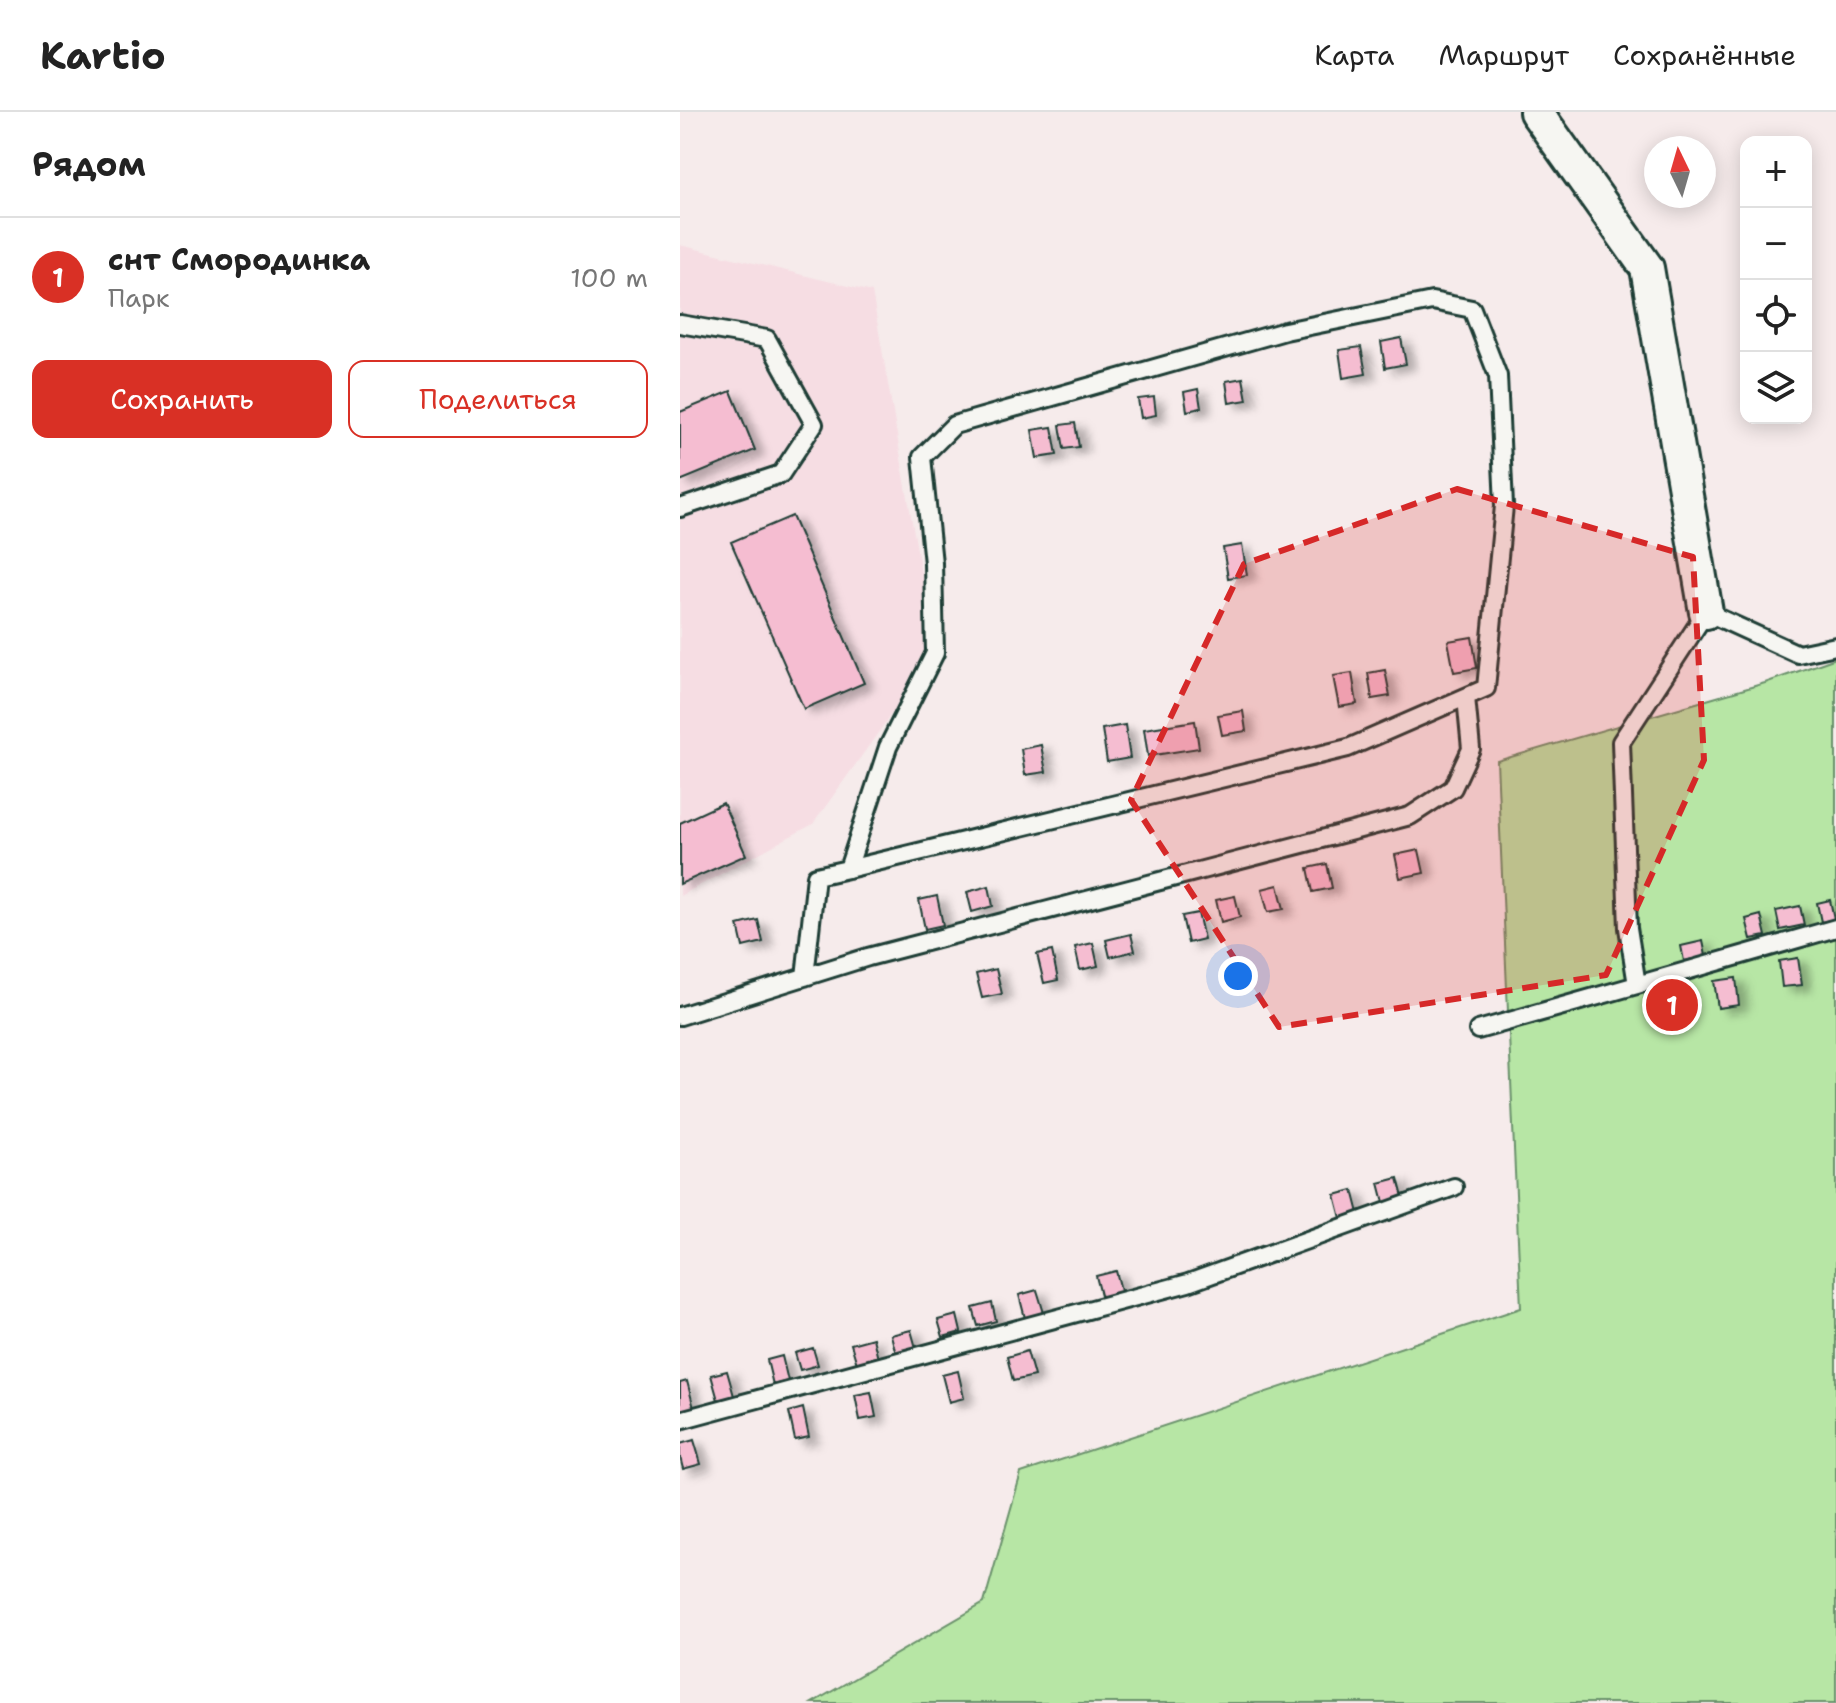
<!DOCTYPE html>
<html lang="ru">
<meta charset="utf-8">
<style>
:root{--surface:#fff;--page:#f2f2f2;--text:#222;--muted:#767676;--line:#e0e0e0;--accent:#d93025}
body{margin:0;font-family:"Shantell Sans",sans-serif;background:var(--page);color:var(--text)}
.controls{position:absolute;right:24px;top:24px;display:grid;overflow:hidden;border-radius:16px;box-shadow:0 4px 20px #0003}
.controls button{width:72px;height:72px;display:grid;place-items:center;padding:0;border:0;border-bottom:2px solid var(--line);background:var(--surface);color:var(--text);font:40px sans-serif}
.compass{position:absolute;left:964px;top:24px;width:72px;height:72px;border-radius:50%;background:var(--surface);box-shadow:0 4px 20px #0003;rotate:355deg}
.you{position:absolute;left:558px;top:864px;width:28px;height:28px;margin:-20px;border:6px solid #fff;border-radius:50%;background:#1a73e8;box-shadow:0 0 0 12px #1a73e833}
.badge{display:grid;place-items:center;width:52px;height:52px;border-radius:50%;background:var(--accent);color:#fff;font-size:26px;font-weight:700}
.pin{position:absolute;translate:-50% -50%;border:4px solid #fff;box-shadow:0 2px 8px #0006}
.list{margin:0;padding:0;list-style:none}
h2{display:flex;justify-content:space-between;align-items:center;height:104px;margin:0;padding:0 32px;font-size:34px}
h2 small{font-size:26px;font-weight:400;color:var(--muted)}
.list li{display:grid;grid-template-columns:52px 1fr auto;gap:24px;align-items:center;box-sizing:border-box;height:120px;padding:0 32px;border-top:2px solid var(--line)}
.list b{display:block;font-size:30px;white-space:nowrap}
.list p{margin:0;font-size:26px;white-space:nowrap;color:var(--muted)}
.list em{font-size:26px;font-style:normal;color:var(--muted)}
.actions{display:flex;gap:16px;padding:24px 32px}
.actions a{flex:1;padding:18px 0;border:2px solid var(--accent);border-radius:16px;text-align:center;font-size:28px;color:var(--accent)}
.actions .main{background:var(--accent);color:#fff}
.icon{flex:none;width:44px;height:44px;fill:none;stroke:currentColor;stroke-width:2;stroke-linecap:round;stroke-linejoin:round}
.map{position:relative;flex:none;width:1156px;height:1591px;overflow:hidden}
header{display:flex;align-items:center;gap:48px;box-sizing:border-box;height:112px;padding:0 40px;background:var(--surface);border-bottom:2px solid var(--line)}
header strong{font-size:38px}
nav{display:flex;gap:44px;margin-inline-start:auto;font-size:28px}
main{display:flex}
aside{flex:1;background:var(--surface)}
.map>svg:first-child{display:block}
.built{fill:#f6dde3}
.green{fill:#b7e6a5;stroke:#6b926c;stroke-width:2}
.building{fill:#f5bdd1;stroke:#1f3d34;stroke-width:2;filter:url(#shadow)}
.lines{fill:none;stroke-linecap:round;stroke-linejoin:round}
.lane-casing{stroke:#1f3d34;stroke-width:22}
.street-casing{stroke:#1f3d34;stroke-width:38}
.lane{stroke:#f6f6f2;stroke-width:16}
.street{stroke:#f6f6f2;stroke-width:32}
.marked{fill:#d62828;fill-opacity:0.2;stroke:#d62828;stroke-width:6;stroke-dasharray:16 10;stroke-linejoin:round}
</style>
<header>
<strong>Kartio</strong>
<nav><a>Карта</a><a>Маршрут</a><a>Сохранённые</a></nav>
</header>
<main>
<aside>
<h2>Рядом<small></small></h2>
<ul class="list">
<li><span class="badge">1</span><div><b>снт Смородинка</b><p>Парк</p></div><em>100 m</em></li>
</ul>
<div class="actions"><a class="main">Сохранить</a><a>Поделиться</a></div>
</aside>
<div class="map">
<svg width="1156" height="1591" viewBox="0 0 1156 1591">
<defs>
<filter id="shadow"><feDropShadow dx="9" dy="5" stdDeviation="4" flood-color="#0004"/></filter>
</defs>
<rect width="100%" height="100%" fill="#f6ebeb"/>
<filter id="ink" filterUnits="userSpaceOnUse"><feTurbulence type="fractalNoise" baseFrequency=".0125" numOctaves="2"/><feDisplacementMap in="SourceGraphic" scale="16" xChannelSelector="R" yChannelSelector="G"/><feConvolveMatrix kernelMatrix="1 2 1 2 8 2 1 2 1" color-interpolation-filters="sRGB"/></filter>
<g filter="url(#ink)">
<!-- built -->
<path class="built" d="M0 133 192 180 255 541 133 712 0 784Z"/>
<!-- green -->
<path class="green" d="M1156 546V1591H132L304 1491 341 1361 841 1196 817 649 1085 571Z"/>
<!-- building -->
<path class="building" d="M721 226 726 252 705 256 701 230Z
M681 235 686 262 663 266 659 238Z
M563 266 567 288 549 291 546 269Z
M518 277 521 296 507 299 504 280Z
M51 279 75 338 0 369V300Z
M474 285 476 303 461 306 458 287Z
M395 311 399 335 384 337 380 313Z
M372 315 377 343 357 346 352 318Z
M112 404 184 571 124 597 51 430Z
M562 433 567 463 548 466 543 436Z
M792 525 797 556 774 560 768 529Z
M705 558 710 584 692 587 688 561Z
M672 561 677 592 659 595 653 564Z
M563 599 566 619 542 623 538 603Z
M515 609 519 636 468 644 464 617Z
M445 613 450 646 427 650 422 617Z
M361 633 366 660 345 663 341 637Z
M43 691 66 743 0 772V711Z
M739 738 744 761 720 766 715 743Z
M647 752 652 776 633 780 628 756Z
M598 773 604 797 588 800 582 777Z
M309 774 313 794 292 800 287 780Z
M257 784 263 813 245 817 239 788Z
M555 784 560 805 541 810 536 788Z
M1150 788 1154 807 1141 810 1137 791Z
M1120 794 1124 813 1100 818 1096 799Z
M518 801 524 827 508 831 502 804Z
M1081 803 1086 824 1071 827 1066 807Z
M78 808 83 830 63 835 58 813Z
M451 822 455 839 430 845 426 828Z
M1023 829 1026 844 1004 849 1001 834Z
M413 831 418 854 400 858 395 835Z
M372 839 378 868 364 871 357 842Z
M1118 846 1122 873 1102 875 1099 849Z
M316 857 322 882 302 886 296 862Z
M1056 866 1059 893 1038 896 1034 869Z
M718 1066 724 1089 705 1094 699 1071Z
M673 1078 680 1105 662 1110 655 1083Z
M436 1159 442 1182 422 1187 416 1164Z
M357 1178 364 1201 345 1206 339 1183Z
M312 1191 316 1209 298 1214 293 1196Z
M277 1203 281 1220 263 1225 258 1208Z
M231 1218 236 1236 216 1242 211 1223Z
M193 1226 198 1247 177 1252 171 1232Z
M133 1236 138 1253 120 1258 115 1241Z
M347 1239 354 1264 333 1269 327 1245Z
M102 1244 108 1269 93 1273 87 1248Z
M47 1259 54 1284 38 1288 31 1263Z
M278 1259 284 1286 269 1290 262 1263Z
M7 1269 14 1296 0 1300V1271Z
M191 1280 196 1305 180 1308 175 1283Z
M123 1296 129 1325 115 1328 109 1300Z
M14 1328 21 1352 3 1357 0 1345V1332Z"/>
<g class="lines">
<defs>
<path id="lane" d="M0 212 87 227 134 312 101 362 0 396
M1156 534 1118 542 1026 500 941 630 948 816 957 873 1156 816
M125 865 136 764 168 757 668 636 806 576 824 394 818 264 792 197 752 189 605 219 274 313 242 345 253 451 255 541 208 635 168 757
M0 904 188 845 730 704 773 676 791 637 786 585
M798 918 957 873
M0 1308 508 1171 774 1075"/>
<path id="street" d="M856 0 967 156 1026 500"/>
</defs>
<!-- lane casing -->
<use href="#lane" class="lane-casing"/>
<!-- street casing -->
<use href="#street" class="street-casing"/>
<!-- lane -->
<use href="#lane" class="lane"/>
<!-- street -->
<use href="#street" class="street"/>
</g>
</g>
<!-- marked area -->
<path class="marked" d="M777 377 1013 445 1024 648 926 863 599 915 451 688 564 452Z"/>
</svg>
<div class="controls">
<button>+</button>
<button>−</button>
<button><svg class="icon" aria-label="locate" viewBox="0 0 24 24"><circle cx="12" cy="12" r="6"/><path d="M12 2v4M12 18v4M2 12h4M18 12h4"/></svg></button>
<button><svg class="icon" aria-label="layers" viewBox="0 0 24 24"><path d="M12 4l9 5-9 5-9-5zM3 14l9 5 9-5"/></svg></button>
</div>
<svg class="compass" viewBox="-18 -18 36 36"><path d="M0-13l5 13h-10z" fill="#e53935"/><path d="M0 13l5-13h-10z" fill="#767676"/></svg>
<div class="you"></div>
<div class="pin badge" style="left:992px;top:893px">1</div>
</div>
</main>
